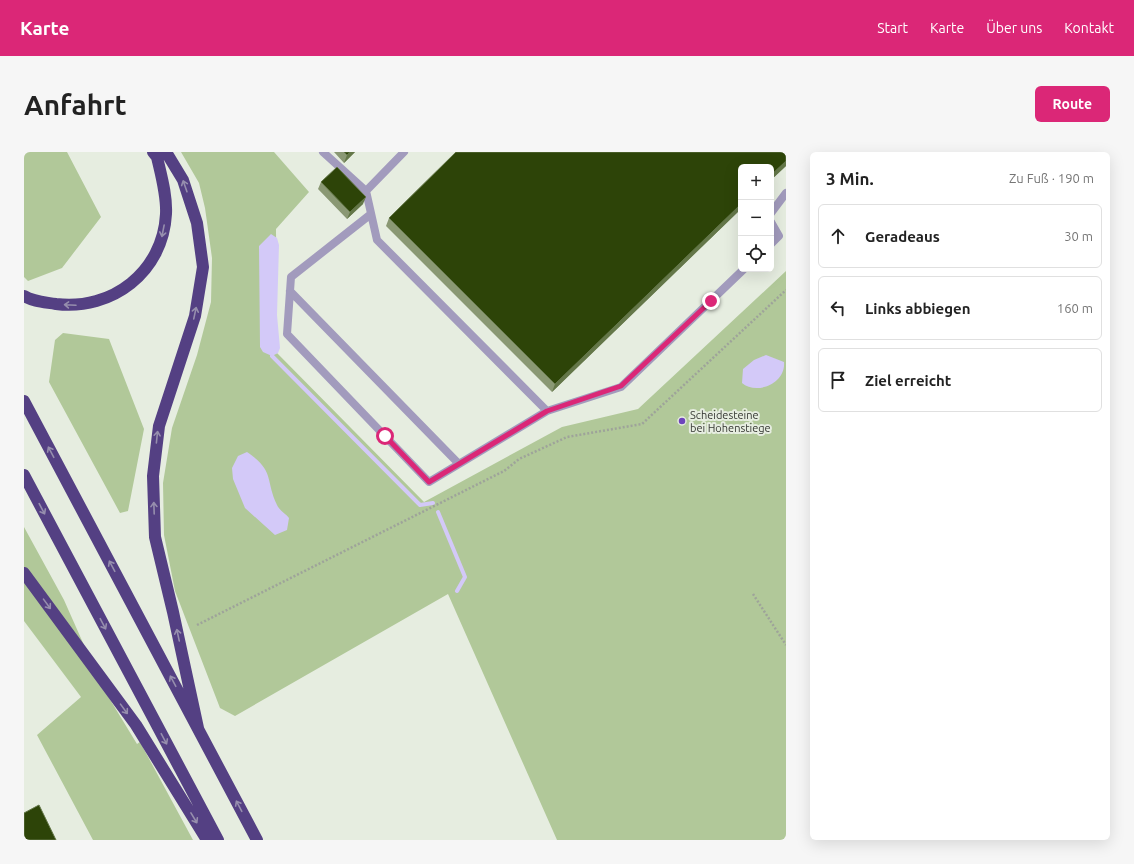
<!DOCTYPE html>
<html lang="de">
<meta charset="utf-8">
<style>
:root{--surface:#fff;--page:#f6f6f6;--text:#222;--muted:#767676;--line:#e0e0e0;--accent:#db2777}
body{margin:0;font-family:Ubuntu,sans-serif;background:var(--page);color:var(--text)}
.controls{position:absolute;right:12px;top:12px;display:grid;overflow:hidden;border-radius:6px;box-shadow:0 4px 16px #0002}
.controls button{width:36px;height:36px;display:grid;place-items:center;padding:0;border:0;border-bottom:1px solid var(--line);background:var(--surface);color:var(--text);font:20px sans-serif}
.stop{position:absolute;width:12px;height:12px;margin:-9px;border:3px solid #db2777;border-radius:50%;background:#fff}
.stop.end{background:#db2777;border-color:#fff;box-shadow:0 1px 4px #0008}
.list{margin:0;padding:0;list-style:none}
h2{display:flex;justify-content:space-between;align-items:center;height:52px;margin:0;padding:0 16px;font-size:17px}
h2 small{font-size:13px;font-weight:400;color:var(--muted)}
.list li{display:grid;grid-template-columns:26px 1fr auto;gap:12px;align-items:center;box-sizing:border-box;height:64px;margin:0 8px 8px;padding:0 8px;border:1px solid var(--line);border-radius:6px}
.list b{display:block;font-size:15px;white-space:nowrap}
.list em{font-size:13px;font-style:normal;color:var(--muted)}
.icon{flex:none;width:22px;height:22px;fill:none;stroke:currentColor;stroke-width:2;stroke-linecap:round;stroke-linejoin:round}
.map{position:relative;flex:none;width:762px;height:688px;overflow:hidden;border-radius:6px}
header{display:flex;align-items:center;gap:24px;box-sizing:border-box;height:56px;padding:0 20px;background:var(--accent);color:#fff}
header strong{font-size:19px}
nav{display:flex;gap:22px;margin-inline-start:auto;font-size:14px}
.intro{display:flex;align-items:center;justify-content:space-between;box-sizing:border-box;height:96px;padding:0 24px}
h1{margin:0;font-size:28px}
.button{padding:10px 18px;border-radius:6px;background:var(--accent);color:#fff;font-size:14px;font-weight:700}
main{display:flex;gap:24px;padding:0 24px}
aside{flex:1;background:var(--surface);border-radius:6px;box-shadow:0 4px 16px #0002}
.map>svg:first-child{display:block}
.green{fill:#b1c899}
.water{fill:#d3c9f8}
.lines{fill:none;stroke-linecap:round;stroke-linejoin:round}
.stream{stroke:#d3c9f8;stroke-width:4}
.path{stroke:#9ea39a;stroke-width:2.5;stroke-dasharray:2 2;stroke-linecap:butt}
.lane{stroke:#a29bbd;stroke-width:8}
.highway{stroke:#544083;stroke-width:12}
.wall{fill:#8a9874}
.shaded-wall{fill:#647749}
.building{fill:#2d4408;stroke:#647749}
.oneway{stroke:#968ead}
.route{stroke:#db2777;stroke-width:5}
.poi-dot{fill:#6e44bc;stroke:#e6ede0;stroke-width:1.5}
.labels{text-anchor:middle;stroke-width:4;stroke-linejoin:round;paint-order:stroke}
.poi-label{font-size:11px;fill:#363833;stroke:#e6ede0;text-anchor:start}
</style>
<header>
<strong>Karte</strong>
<nav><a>Start</a><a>Karte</a><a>Über uns</a><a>Kontakt</a></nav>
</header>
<div class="intro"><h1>Anfahrt</h1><a class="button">Route</a></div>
<main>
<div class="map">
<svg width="762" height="688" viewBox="0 0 762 688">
<rect width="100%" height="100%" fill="#e6ede0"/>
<!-- green -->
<path class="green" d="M0 0H43L77 65 38 116 4 129 0 125Z
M157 0H250L285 40 252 77 253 201 400 350 538 275 614 257 762 119V688H533L424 442 211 564 196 556 151 439 140 383 139 331 148 276 173 203 187 150 188 106 181 56 175 31Z
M39 181 85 187 120 277 104 359 96 361 25 230 31 188Z
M0 375 40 448 79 536 113 592 116 590 169 688H69L13 583 57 545 0 469Z"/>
<!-- water -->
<path class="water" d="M247 82 253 86 255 93 253 163 256 196 254 201 248 204 239 200 236 195 235 94Z
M742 203 760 210C762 233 731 243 718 231L719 217 730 208Z
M223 300C251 319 241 327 253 353 255 358 262 362 265 366L263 378 251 383 221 356 209 327 208 316 214 304Z"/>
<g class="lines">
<!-- stream -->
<path class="stream" d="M248 204 396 353 409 351
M414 360 441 425 433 439"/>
<!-- path -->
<path class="path" d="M729 442 762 493
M173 473 480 319 495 307 543 285 618 272 762 138"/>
<!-- lane -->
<path class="lane" d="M299 0 342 39 380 0
M342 39 353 88 523 259 597 235 720 117
M747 61 762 41
M347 62 267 125 263 182 405 330 523 259
M747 70 755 84 747 92
M266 139 435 312"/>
<!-- highway -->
<path class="highway" d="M142 0 159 28 173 71 179 115 171 164 135 274 129 324 131 385 149 460 174 576
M0 144C10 150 20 150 32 152 88 159 139 120 142 62 143 43 137 23 133 5L129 0
M0 249 233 688
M0 323 194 688
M0 421 112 573 183 688"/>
</g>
<!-- wall -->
<path class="wall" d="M310 0H331L320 11Z
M762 0V14L747 28 717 15V57L528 240 362 74 365 66Z
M297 30 339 52 323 67 294 37Z"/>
<!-- shaded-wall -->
<path class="shaded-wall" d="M326 0H331L320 11 323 3Z
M762 9V14L747 28V23Z
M342 45 339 52 323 67 326 60Z
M717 52V57L528 240 531 232Z"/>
<!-- building -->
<path class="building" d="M320 0H326L323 3Z
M432 0H762V9L747 23V15H717V52L531 232 365 66Z
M313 15 342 45 326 60 297 30Z
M15 653 32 688H0V661Z"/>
<!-- one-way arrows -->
<defs><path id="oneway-shaft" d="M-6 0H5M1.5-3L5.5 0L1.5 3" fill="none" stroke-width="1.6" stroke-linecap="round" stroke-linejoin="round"/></defs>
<g class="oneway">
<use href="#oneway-shaft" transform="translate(161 34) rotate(-109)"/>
<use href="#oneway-shaft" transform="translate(139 79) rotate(101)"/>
<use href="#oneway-shaft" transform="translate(46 153) rotate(-177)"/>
<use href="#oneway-shaft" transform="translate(171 161) rotate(-78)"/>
<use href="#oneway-shaft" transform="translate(133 285) rotate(-84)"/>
<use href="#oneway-shaft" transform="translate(27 300) rotate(-118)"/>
<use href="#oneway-shaft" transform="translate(130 356) rotate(-92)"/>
<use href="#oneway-shaft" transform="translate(18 357) rotate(62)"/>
<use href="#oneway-shaft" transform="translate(88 414) rotate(-118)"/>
<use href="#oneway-shaft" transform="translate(23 452) rotate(54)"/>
<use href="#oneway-shaft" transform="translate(79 472) rotate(62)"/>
<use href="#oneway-shaft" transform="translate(154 483) rotate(-102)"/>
<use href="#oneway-shaft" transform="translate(149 529) rotate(-118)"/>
<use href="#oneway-shaft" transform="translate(100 557) rotate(54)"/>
<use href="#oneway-shaft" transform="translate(140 587) rotate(62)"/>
<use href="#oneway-shaft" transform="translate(215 654) rotate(-118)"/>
<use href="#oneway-shaft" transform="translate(170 666) rotate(59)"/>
</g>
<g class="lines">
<!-- route -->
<path class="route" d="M361 284 405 330 523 259 597 234 687 149"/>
</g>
<!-- markers -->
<circle class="poi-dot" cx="658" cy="269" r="4"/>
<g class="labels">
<!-- poi labels -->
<g class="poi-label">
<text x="666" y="267">Scheidesteine<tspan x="666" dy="13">bei Hohenstiege</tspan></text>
</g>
</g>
</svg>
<div class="controls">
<button>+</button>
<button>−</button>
<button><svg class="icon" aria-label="locate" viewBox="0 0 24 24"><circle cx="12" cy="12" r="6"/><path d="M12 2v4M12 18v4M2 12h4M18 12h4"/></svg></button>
</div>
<div class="stop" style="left:361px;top:284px"></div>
<div class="stop end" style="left:687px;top:149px"></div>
</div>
<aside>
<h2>3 Min.<small>Zu Fuß · 190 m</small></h2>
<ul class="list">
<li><svg class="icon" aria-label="ahead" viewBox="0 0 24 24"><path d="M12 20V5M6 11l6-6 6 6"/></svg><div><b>Geradeaus</b></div><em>30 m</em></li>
<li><svg class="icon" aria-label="left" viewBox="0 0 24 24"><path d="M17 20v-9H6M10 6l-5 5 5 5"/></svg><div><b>Links abbiegen</b></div><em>160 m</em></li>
<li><svg class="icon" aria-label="arrive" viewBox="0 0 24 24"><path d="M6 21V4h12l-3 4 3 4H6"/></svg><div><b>Ziel erreicht</b></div></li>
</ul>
</aside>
</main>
